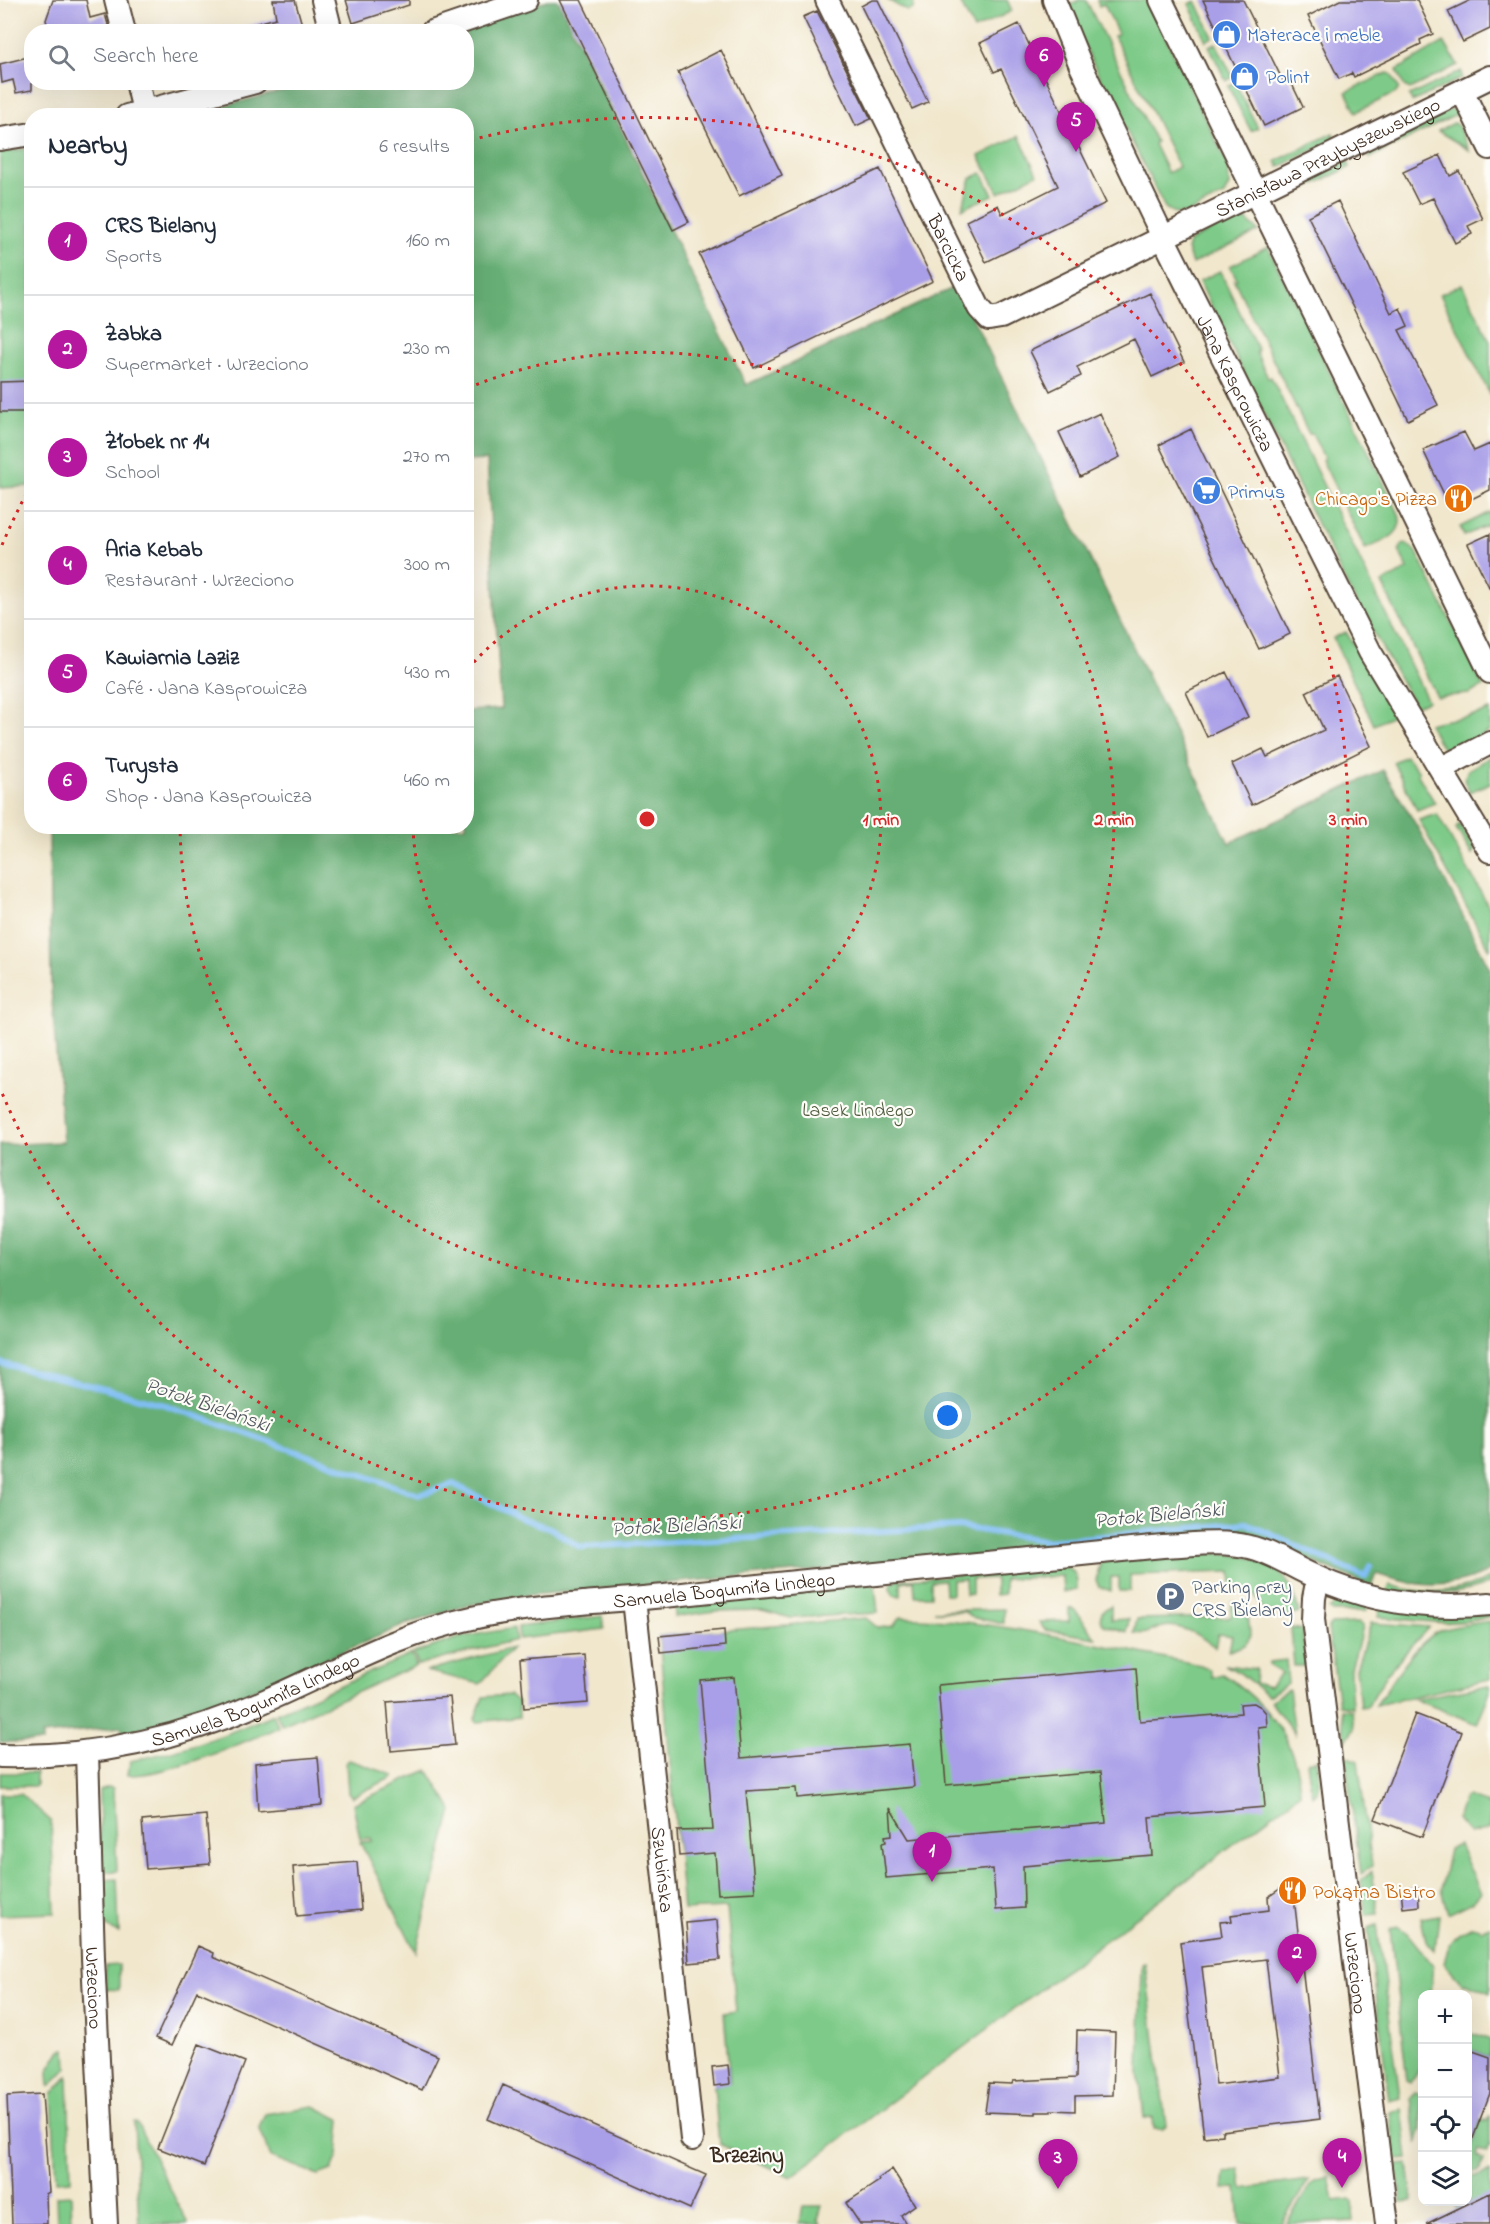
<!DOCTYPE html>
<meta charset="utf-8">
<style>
:root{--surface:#fff;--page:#f2f2f3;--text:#1f2937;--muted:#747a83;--line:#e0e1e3;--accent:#b5179e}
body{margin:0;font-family:"Indie Flower",sans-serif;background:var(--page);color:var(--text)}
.controls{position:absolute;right:18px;bottom:18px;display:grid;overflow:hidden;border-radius:12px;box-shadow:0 6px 24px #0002}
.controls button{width:54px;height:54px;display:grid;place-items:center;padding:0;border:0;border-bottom:2px solid var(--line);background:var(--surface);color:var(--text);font:30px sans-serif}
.you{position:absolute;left:948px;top:1416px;width:21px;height:21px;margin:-15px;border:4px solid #fff;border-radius:50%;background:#1a73e8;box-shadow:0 0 0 9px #1a73e833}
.badge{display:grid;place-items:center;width:39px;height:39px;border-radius:50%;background:var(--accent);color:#fff;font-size:20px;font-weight:700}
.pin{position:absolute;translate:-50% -50px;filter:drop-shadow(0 2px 3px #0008)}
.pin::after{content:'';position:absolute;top:32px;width:21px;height:18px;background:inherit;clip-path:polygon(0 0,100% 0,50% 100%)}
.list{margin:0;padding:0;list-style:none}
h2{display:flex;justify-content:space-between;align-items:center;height:78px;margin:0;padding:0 24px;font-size:26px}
h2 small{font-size:20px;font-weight:400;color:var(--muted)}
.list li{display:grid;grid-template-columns:39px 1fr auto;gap:18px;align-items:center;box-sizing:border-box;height:108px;padding:0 24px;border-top:2px solid var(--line)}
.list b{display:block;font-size:22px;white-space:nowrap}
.list p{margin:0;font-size:20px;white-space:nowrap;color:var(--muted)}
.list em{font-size:20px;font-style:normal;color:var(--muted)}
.icon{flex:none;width:33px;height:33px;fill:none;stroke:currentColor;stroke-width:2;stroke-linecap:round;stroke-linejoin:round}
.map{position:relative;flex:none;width:1490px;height:2224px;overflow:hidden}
.search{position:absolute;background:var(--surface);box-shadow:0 6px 24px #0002;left:24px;top:24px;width:450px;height:66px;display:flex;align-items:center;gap:15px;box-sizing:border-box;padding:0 21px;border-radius:24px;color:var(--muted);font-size:22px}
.panel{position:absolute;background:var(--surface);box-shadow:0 6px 24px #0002;left:24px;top:108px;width:450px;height:726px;border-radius:24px}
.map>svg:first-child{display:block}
.green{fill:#7eca88;stroke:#5c7a53;stroke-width:1.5}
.forest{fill:#66ae74;stroke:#506c49;stroke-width:1.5}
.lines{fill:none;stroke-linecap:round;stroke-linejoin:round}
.stream{stroke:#80bef4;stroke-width:6}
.building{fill:#a99fe8;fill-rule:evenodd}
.minor-casing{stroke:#564638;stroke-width:26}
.minor{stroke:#fff;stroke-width:22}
.ring{fill:none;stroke:#d62828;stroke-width:3;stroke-dasharray:3 6}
.labels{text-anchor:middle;stroke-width:4.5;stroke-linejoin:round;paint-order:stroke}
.shop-label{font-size:20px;fill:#366cbe;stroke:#fdfcf7;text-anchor:start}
.street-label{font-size:20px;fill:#3b2a1e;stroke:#fdfcf7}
.food-label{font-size:20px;fill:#c56008;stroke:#fdfcf7;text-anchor:end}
.park-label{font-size:20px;fill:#4f5a3e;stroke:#fdfcf7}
.service-label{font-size:20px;fill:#4e5e75;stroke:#fdfcf7;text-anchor:start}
.water-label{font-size:21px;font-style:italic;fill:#50565e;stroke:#fdfcf7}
.neighbourhood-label{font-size:21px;font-weight:bold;fill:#3b2a1e;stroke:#fdfcf7}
.centre{fill:#d62828;stroke:#fdfcf7;stroke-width:3}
.ring-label{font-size:18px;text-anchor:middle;font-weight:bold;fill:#d62828;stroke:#fdfcf7;stroke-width:4.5;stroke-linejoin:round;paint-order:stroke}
</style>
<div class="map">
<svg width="1490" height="2224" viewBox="0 0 1490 2224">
<rect width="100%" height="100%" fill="#fdfcf7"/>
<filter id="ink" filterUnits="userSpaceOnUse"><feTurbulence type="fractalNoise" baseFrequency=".0167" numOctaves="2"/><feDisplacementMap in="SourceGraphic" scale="12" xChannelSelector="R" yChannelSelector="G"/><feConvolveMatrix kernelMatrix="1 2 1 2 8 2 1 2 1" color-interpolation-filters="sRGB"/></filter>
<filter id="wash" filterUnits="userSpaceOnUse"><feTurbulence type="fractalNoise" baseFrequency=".008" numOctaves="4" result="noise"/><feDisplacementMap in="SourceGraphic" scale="24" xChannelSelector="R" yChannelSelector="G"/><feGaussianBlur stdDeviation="1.35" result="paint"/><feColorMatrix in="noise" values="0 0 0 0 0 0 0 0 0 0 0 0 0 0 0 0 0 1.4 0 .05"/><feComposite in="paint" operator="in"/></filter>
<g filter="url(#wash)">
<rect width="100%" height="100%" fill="#f1e7cd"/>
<!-- green -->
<path class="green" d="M888 0H914L913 9 907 11Z
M959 0H1007L1012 11 974 30Z
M1079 0H1086L1156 142 1154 144 1168 173 1179 167 1114 36 1118 34 1104 4 1099 6 1097 0H1147L1228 165 1229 185 1224 195 1186 214H1176L1165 208 1065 7Z
M1196 1 1213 37 1206 41 1189 4Z
M1444 42 1458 65 1410 89 1404 86 1397 70Z
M1216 43 1233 77 1226 81 1209 46Z
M1461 71 1462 78 1412 102 1409 96Z
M1387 73 1391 74 1399 88 1396 93 1356 112 1346 92Z
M1235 82 1258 128 1251 131 1228 86Z
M1450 109 1460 113 1370 158 1366 151Z
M1454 123 1458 126 1469 150 1438 131Z
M1333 133 1336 139 1279 167 1276 161Z
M1019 136 1037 174 999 193 979 156Z
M31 148V486L0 488V153Z
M1348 161 1350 167 1292 195 1289 190Z
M982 173 993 195 962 209 971 178Z
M1236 217 1244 218 1259 231 1192 264 1187 249 1190 241Z
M1268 247 1399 514C1405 536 1381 542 1365 549L1322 460 1324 458 1312 434H1309L1234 280 1237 279 1230 266Z
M1220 271 1258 350 1256 352 1268 378 1271 377 1428 701 1415 706 1349 589 1199 281Z
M1462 284 1490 341V395L1440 294Z
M1490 512V524L1464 536 1460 527Z
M1406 544 1416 551 1483 687 1469 694 1437 697 1382 583 1408 569 1399 551 1402 545Z
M1346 632 1395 715 1374 725 1333 638Z
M1490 710V731L1450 751 1442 748 1428 724C1449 718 1470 719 1490 710Z
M1406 756 1419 772 1418 775 1435 803 1417 810 1393 762Z
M1490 757V783L1470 792 1464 780 1468 770Z
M1437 814 1490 909V950L1419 820Z
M1459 824 1475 848 1472 855 1456 828Z
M1213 1553C1259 1557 1289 1561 1299 1613L1280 1618 1279 1612 1263 1613C1259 1597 1249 1586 1232 1587L1231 1572 1130 1575V1591H1119V1577H1111V1591L1099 1587 1096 1580 1101 1562Z
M1062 1566C1074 1568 1078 1577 1077 1589L1063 1592 1062 1576 1004 1579V1594L995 1595V1578L972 1579V1594L966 1595 965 1579 952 1580V1594H945L944 1580 931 1581V1596H915L914 1580 901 1582V1596L894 1595 890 1589 891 1584 898 1580Z
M1490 1578V1583C1456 1598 1424 1594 1387 1592L1390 1585C1422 1595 1460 1594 1490 1578Z
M871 1583 875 1586 878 1613 791 1618 762 1610 715 1611 675 1617V1607L684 1604Z
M1339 1601H1351L1367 1607 1366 1611 1332 1612 1329 1609Z
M1232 1602C1249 1606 1250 1623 1250 1638L1245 1645 1229 1651 1232 1636 1218 1634 1215 1647C1202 1637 1180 1623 1162 1627 1148 1631 1151 1635 1134 1633L1137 1619 1231 1617Z
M1111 1605V1620L1129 1619 1127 1632 1104 1625 1100 1618 1102 1612Z
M1069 1608 1075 1610 1096 1638 1045 1630 1039 1622 1069 1621Z
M1004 1609V1623H999L971 1617 965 1612 934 1611Z
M1380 1609 1490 1612V1616C1455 1628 1414 1620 1378 1617Z
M602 1616 604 1629 519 1639 518 1627Z
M901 1617C1002 1621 1102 1646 1201 1665L1209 1669 1212 1677 1222 1674C1265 1701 1298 1741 1300 1794L791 2177 719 2144 714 2086 730 2083 724 2013 736 2011 727 1908 683 1910 659 1636 866 1618 878 1628 893 1626Z
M1490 1621V1679L1376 1705C1391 1683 1415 1642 1440 1631 1454 1625 1475 1624 1490 1621Z
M1359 1623 1363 1627 1350 1672 1352 1707 1339 1705 1328 1628 1331 1624Z
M1371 1623 1429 1627 1388 1672 1368 1706 1360 1707 1356 1669Z
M514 1628 516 1640 418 1665 414 1653 462 1637Z
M1291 1628 1302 1630 1306 1666H1294Z
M512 1648 480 1684 426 1671Z
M412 1654 416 1666 282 1725 276 1713Z
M1286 1660 1288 1683 1268 1696 1240 1673 1225 1665 1256 1669 1255 1683 1269 1687 1282 1673 1269 1665V1662Z
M1489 1685 1490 1692 1477 1724 1414 1699Z
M1289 1689 1295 1734 1270 1701Z
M510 1695 518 1702 519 1717 478 1722 475 1719 483 1697Z
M1341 1709 1352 1710 1354 1728 1345 1742Z
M273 1714 279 1727C243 1743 166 1776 128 1775L130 1761C180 1751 227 1736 273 1714Z
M1345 1756 1358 1761 1372 1866 1361 1874Z
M349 1760 393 1775V1777L352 1797 348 1792 346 1763Z
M1316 1760C1318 1773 1323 1788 1312 1796L1307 1762Z
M428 1770 452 1810 416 1952 360 1842 372 1841 371 1838 360 1839 353 1804Z
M0 1773H36V1786H0Z
M109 1787 113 1788 117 1871 101 1872 99 1790Z
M0 1794H21L51 1821 55 1913 0 1915Z
M1467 1797 1490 1805V1829L1469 1834 1457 1819 1464 1798Z
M1459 1845 1481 1893 1473 1902 1448 1914 1441 1889 1449 1849Z
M1372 1872 1378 1914 1366 1915 1361 1880Z
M117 1879 119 1933 103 1925V1880Z
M1439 1915 1435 1951 1426 1942 1421 1918Z
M1377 1925 1400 2097 1389 2100 1368 1928Z
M1397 1926 1407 1933 1433 1965 1430 1994H1422V2065L1411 2083 1407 2081 1390 1929Z
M1472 1926 1482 1929 1490 1926V1993L1465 1983 1463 1985 1444 1963C1448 1942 1454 1936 1472 1926Z
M1145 1963 1166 2125 1163 2129H1154L1153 2118H1144L1139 2072 1142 1964Z
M119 1965V1990L106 1989 105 1966Z
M1468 2031 1490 2040V2057L1468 2049Z
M66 2049 67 2068 49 2087 48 2071 61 2050Z
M68 2076 71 2180 56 2181 52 2094Z
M1416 2093 1422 2094V2129L1417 2144 1411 2098Z
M314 2106 341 2120 338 2155 332 2170 318 2175 271 2157 259 2128 265 2114Z
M1402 2109 1408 2159 1396 2160 1390 2112Z
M1490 2116V2145L1487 2152 1478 2150 1476 2155 1484 2160 1480 2170 1468 2173V2153L1481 2119 1487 2121Z
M134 2122 137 2123 188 2224H139Z
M1408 2164 1413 2201 1401 2202 1397 2165Z
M1239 2169 1242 2189 1309 2180 1281 2224H1240L1237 2188 1223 2189 1225 2173Z
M1490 2172V2210L1457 2209 1454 2202H1468V2178Z
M1329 2177 1334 2201 1350 2199 1352 2201 1354 2221 1286 2224 1310 2186 1315 2181Z
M71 2195 72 2224H57L56 2196Z
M803 2206H822L818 2219 821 2224H800Z"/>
<!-- forest -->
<path class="forest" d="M548 0H558L746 385 957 286 1229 843 1383 770 1418 828 1490 969V1571C1449 1591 1418 1587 1376 1574L1371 1587 1273 1545 853 1567 529 1595 469 1605 409 1623 214 1707 123 1734 121 1727 42 1735V1742H0V1145L63 1142 51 988 49 827 466 826 467 711 501 709 487 460 467 461 466 116 188 115 313 83 466 82V32L477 25Z"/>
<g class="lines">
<!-- stream -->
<path class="stream" d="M0 1363 160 1403 419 1495 453 1484 522 1519 550 1528 580 1547 959 1527 1048 1541 1246 1523 1365 1577 1370 1566"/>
</g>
<g id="blocks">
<!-- building -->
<path class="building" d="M53 0H86L90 18 105 14 110 32H54L48 27 46 20Z
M273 0H295L304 32H247V26L276 18Z
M346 0H409V5L353 23Z
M560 0H581L689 222 673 230Z
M872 0H878L928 102 912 109 861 6Z
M1203 0H1243L1283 81 1289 78 1303 107 1264 126Z
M1340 0H1417L1433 34 1420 40 1421 44 1354 77 1352 73 1339 79 1308 16Z
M1471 0H1490V29L1463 42 1448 11Z
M817 11 871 119 856 126 803 17Z
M1019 24 1106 203 986 262 966 221 998 205 1002 214 1058 186 1001 69 994 72 980 43Z
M721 50 782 175 739 196 678 72Z
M32 56V90L16 93 13 80 2 83 0 64Z
M1440 155 1450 176 1459 171 1483 219 1468 226 1472 234 1455 243 1433 198 1419 204 1403 172Z
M880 169 933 281 754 368 699 254Z
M1338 201 1391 313 1400 308 1408 326 1399 330 1438 405 1408 420 1308 216Z
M1150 293 1184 362 1152 377 1134 339 1077 367 1081 376 1050 391 1030 351Z
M32 381V412H0V382Z
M1100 413 1120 457 1080 477 1059 432Z
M1191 429 1290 634 1259 649 1159 445Z
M1464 432 1474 451 1490 444V490L1451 509 1423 450Z
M1490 534V589L1468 544Z
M1226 672 1248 717 1207 737 1186 692Z
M1337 676 1371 746 1252 805 1232 764 1263 749 1267 757 1324 730 1306 692Z
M724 1630 725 1646 661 1653 659 1636Z
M584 1655 588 1703 524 1708 520 1660Z
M1136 1668 1140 1721 1241 1713 1240 1704 1254 1703 1261 1707 1266 1713 1267 1726 1258 1727 1265 1807 1149 1817 1152 1855 1023 1866 1024 1908 996 1910 993 1869 886 1878 882 1843 886 1842 885 1836 892 1835 890 1808 909 1839 1106 1823 1101 1772 946 1785 938 1685Z
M734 1677 741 1758 910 1744 914 1787 797 1798 796 1788 746 1791 755 1892 718 1894 715 1853 679 1856 677 1831 713 1830 700 1680Z
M450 1697 455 1745 391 1751 387 1702Z
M1415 1714 1462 1732 1422 1837 1375 1819Z
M318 1757 322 1805 258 1811 255 1763Z
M206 1815 210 1864 146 1869 142 1821Z
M357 1862 361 1910 297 1916 293 1867Z
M1292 1881 1320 2119 1222 2131V2135L1204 2137 1180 1942 1222 1936 1220 1922 1232 1921 1231 1915 1269 1910 1268 1897ZM1266 1959 1280 2077 1216 2085 1202 1967Z
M1418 1888 1419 1906 1403 1908 1401 1890Z
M717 1920 720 1960 689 1963 686 1923Z
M198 1946 214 1953 213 1957 438 2056 422 2090 197 1991 172 2045 156 2038Z
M1077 2030 1115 2032 1113 2095 1075 2096V2111L1051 2110V2112H1036V2114L985 2112 989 2083 1012 2084 1013 2081 1076 2078Z
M199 2044 245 2062 204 2166 158 2148Z
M1467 2049 1490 2057V2093L1469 2149Z
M728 2065 730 2084 714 2086 712 2067Z
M503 2085 706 2175 690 2209 488 2119Z
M42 2094 49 2192 46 2194 47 2224H12L7 2096Z
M892 2169 915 2205 901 2215 906 2224H860L846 2203 879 2181 878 2179Z
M1490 2193V2224H1426L1457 2209Z"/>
</g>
</g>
<g filter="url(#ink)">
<use href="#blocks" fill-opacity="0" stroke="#564638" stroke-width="1.5"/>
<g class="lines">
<defs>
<g id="minor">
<path d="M116 0 124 32"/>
<path d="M323 0 331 32"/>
<path id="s1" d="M827 0 979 308 989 319 1001 317 1490 77"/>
<path id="s2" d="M1054 0 1081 66 1164 239 1370 652 1490 851"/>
<path d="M1161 0 1490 672"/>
<path d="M432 32 526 0"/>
<path d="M137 82 144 111"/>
<path d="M1462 91 1490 148"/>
<path d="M127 116 255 82"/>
<path d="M0 139 32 134"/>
<path d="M1442 768 1490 743"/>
<path id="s3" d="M1318 1578 1314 1598 1313 1619 1387 2224"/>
<path id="s4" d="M634 1599 692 2139"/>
<path id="s5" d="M87 1752 93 1958 106 2224"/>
<path id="s6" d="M0 1756C92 1758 183 1738 267 1700 335 1670 398 1634 472 1618 534 1604 610 1602 674 1595 837 1577 1000 1562 1163 1546 1191 1545 1221 1540 1249 1547 1272 1552 1294 1568 1316 1577 1372 1603 1429 1610 1490 1604"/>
</g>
</defs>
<!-- minor casing -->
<use href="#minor" class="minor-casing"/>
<!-- minor -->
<use href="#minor" class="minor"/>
</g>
</g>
<!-- distance rings -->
<g class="ring">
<path d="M468 669A234 234 0 1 1 413 827"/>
<path d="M468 388A467 467 0 1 1 180 827"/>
<path d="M2 545A701 701 0 0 1 31 485M471 140A701 701 0 1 1 2 1093"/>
</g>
<!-- icons -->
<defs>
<symbol id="shop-disc" viewBox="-11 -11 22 22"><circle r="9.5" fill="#3f7fe0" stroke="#fdfcf7"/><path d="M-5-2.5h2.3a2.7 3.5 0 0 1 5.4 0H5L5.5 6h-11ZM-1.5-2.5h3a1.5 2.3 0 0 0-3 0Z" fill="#fff"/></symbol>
<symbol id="supermarket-disc" viewBox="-11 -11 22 22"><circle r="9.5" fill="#3f7fe0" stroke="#fdfcf7"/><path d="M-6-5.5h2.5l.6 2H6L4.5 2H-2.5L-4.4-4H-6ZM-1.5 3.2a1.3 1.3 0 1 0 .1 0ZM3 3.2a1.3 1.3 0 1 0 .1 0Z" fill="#fff"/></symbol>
<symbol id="restaurant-disc" viewBox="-11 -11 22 22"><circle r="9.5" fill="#e8710a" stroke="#fdfcf7"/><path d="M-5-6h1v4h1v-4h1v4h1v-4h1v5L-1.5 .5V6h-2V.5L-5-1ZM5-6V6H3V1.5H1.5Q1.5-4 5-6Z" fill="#fff"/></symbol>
<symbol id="parking-disc" viewBox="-11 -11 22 22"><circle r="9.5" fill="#5c6f8a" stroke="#fdfcf7"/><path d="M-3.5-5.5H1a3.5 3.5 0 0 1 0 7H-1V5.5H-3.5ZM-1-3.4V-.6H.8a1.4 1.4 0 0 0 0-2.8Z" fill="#fff"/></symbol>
</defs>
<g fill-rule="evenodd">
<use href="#shop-disc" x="1210" y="18" width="33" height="33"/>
<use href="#shop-disc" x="1228" y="60" width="33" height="33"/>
<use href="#supermarket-disc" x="1190" y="474" width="33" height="33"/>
<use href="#restaurant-disc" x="1442" y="482" width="33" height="33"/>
<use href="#parking-disc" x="1154" y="1580" width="33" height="33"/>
<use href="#restaurant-disc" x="1276" y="1874" width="33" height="33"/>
</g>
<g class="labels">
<!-- shop labels -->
<g class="shop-label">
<text x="1247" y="41">Materace i meble</text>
<text x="1266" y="83">Polint</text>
<text x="1228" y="498">Primus</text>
</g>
<!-- street labels -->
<g class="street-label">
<text dy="7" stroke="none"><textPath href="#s1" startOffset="734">Stanisława Przybyszewskiego</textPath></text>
<text dy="7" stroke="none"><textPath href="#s1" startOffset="276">Barcicka</textPath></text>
<text dy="7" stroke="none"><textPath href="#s2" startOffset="424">Jana Kasprowicza</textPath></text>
<text dy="7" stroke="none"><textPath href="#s6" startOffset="750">Samuela Bogumiła Lindego</textPath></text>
<text dy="7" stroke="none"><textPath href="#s6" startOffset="264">Samuela Bogumiła Lindego</textPath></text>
<text dy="7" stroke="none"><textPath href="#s4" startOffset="272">Szubińska</textPath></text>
<text dy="7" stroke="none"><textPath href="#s3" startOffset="398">Wrzeciono</textPath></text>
<text dy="7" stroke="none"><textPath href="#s5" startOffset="236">Wrzeciono</textPath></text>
</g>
<!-- food labels -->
<g class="food-label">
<text x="1437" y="505">Chicago's Pizza</text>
<text x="1313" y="1898" text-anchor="start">Pokątna Bistro</text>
</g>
<!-- park labels -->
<g class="park-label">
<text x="858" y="1116">Lasek Lindego</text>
</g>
<!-- service labels -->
<g class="service-label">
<text x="1192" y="1593">Parking przy<tspan x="1192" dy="23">CRS Bielany</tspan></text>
</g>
<!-- water labels -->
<g class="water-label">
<text transform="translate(208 1404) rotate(19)" y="7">Potok Bielański</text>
<text transform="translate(1159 1514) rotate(-5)" y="7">Potok Bielański</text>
<text transform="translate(676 1525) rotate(-3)" y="7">Potok Bielański</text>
</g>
<!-- neighbourhood labels -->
<g class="neighbourhood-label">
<text x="747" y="2162">Brzeziny</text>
</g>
</g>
<circle cx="647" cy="819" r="9" class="centre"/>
<g class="ring-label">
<text x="881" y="825">1 min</text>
<text x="1114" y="825">2 min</text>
<text x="1348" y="825">3 min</text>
</g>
</svg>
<div class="controls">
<button>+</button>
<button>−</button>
<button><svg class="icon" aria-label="locate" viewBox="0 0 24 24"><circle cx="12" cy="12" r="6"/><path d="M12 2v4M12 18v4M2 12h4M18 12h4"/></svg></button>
<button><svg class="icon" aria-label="layers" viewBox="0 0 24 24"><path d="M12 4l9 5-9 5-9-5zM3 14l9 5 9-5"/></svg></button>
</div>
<div class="you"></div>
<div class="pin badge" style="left:932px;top:1882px">1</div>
<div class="pin badge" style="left:1297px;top:1984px">2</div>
<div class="pin badge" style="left:1058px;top:2189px">3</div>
<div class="pin badge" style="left:1342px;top:2188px">4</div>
<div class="pin badge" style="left:1076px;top:152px">5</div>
<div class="pin badge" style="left:1044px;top:87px">6</div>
<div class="search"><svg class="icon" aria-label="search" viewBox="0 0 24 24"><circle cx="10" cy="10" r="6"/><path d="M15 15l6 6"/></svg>Search here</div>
<section class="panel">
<h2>Nearby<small>6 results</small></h2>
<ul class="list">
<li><span class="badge">1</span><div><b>CRS Bielany</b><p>Sports</p></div><em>160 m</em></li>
<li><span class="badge">2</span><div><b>Żabka</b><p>Supermarket · Wrzeciono</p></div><em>230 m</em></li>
<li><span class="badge">3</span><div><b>Żłobek nr 14</b><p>School</p></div><em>270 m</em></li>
<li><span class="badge">4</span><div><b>Aria Kebab</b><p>Restaurant · Wrzeciono</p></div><em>300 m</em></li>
<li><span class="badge">5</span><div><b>Kawiarnia Laziz</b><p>Café · Jana Kasprowicza</p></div><em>430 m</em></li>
<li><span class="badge">6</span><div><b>Turysta</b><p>Shop · Jana Kasprowicza</p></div><em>460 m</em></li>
</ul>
</section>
</div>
